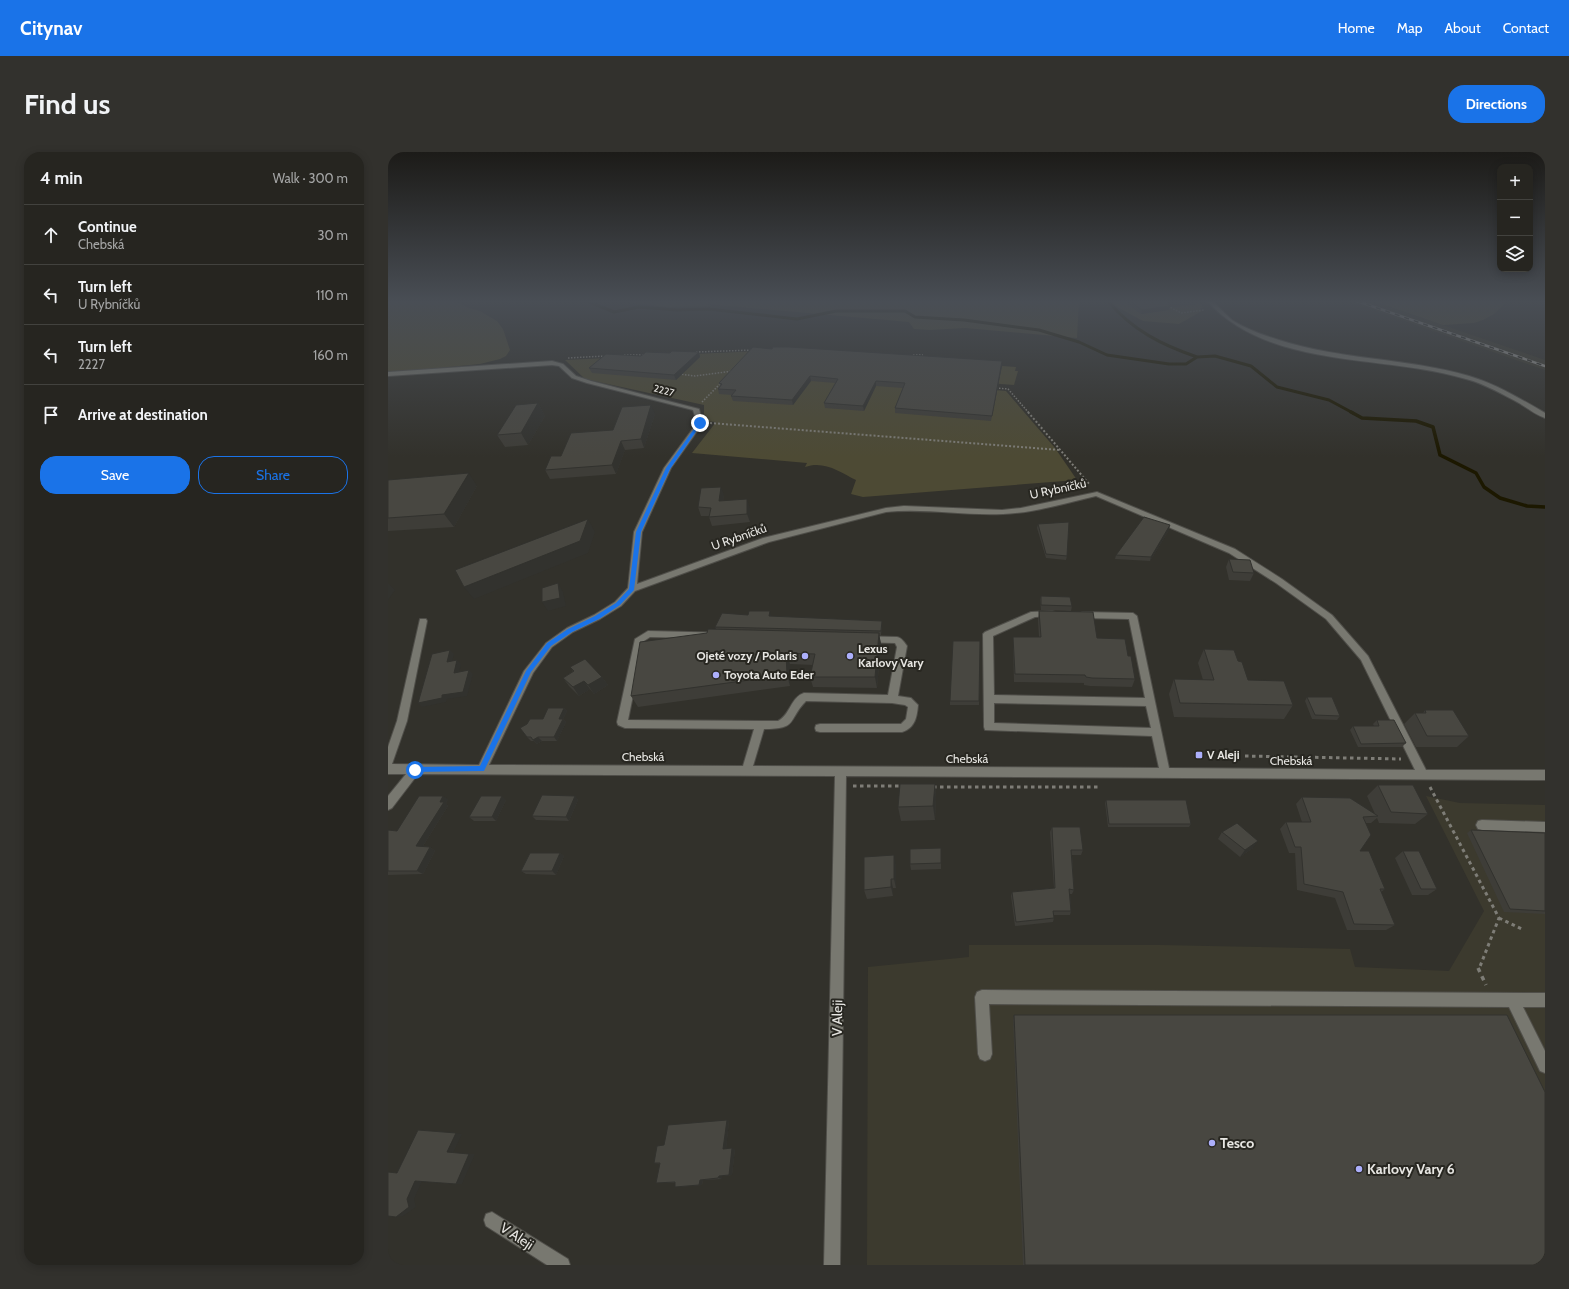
<!DOCTYPE html>
<meta charset="utf-8">
<style>
:root{--surface:#262520;--page:#32312d;--text:#f1f3f6;--muted:#a4a5a5;--line:#42423e;--accent:#1a73e8}
body{margin:0;font-family:Cabin,sans-serif;background:var(--page);color:var(--text)}
.controls{position:absolute;right:12px;top:12px;display:grid;overflow:hidden;border-radius:8px;box-shadow:0 2px 10px #0003}
.controls button{width:36px;height:36px;display:grid;place-items:center;padding:0;border:0;border-bottom:1px solid var(--line);background:var(--surface);color:var(--text);font:20px sans-serif}
.stop{position:absolute;width:12px;height:12px;margin:-9px;border:3px solid #1a73e8;border-radius:50%;background:#fff}
.stop.end{background:#1a73e8;border-color:#fff;box-shadow:0 1px 4px #0008}
.list{margin:0;padding:0;list-style:none}
h2{display:flex;justify-content:space-between;align-items:center;height:52px;margin:0;padding:0 16px;font-size:17px}
h2 small{font-size:13px;font-weight:400;color:var(--muted)}
.list li{display:grid;grid-template-columns:26px 1fr auto;gap:12px;align-items:center;box-sizing:border-box;height:60px;padding:0 16px;border-top:1px solid var(--line)}
.list b{display:block;font-size:15px;white-space:nowrap}
.list p{margin:0;font-size:13px;white-space:nowrap;color:var(--muted)}
.list em{font-size:13px;font-style:normal;color:var(--muted)}
.actions{display:flex;gap:8px;padding:12px 16px}
.actions a{flex:1;padding:9px 0;border:1px solid var(--accent);border-radius:16px;text-align:center;font-size:14px;color:var(--accent)}
.actions .main{background:var(--accent);color:#fff}
.icon{flex:none;width:22px;height:22px;fill:none;stroke:currentColor;stroke-width:2;stroke-linecap:round;stroke-linejoin:round}
.map{position:relative;flex:none;width:1157px;height:1113px;overflow:hidden;border-radius:16px}
header{display:flex;align-items:center;gap:24px;box-sizing:border-box;height:56px;padding:0 20px;background:var(--accent);color:#fff}
header strong{font-size:19px}
nav{display:flex;gap:22px;margin-inline-start:auto;font-size:14px}
.intro{display:flex;align-items:center;justify-content:space-between;box-sizing:border-box;height:96px;padding:0 24px}
h1{margin:0;font-size:28px}
.button{padding:10px 18px;border-radius:16px;background:var(--accent);color:#fff;font-size:14px;font-weight:700}
main{display:flex;gap:24px;padding:0 24px}
aside{flex:1;background:var(--surface);border-radius:16px;box-shadow:0 2px 10px #0003}
.map>svg:first-child{display:block}
.built{fill:#3c3a2e}
.green{fill:#4d4a34}
.lines{fill:none;stroke-linecap:round;stroke-linejoin:round}
.stream-far1{stroke:#1c1800;stroke-width:3}
.stream{stroke:#1c1800;stroke-width:3.5}
.minor-casing{stroke:#4f4e49;stroke-width:2}
.path-far3{stroke:#7e7d77;stroke-width:1.5;stroke-dasharray:1.5 1.5;stroke-linecap:butt}
.path-far2{stroke:#7e7d77;stroke-width:2;stroke-dasharray:2 2;stroke-linecap:butt}
.path-far1{stroke:#7e7d77;stroke-width:3;stroke-dasharray:3.5 3.5;stroke-linecap:butt}
.path{stroke:#7e7d77;stroke-width:3.5;stroke-dasharray:4.5 4.5;stroke-linecap:butt}
.minor{fill:#787870;fill-rule:evenodd}
.rail-casing{stroke:#9d9c97;stroke-width:2.5}
.rail{stroke:#282721;stroke-width:1.5;stroke-dasharray:5;stroke-linecap:butt}
.wall{fill:#3e3d38}
.shaded-wall{fill:#32322e}
.building{fill:#484741;stroke:#32322e}
.route{fill:#1a73e8}
.poi-dot{fill:#acaffb;stroke:#282721;stroke-width:1.5}
.labels{text-anchor:middle;stroke-width:4;stroke-linejoin:round;paint-order:stroke}
.far-street-label{font-size:10px;fill:#e7e6e2;stroke:#282721}
.street-label{font-size:12px;fill:#e7e6e2;stroke:#282721}
.poi-label{font-size:12px;font-weight:bold;fill:#e7e6e2;stroke:#282721;text-anchor:start}
.near-street-label{font-size:14px;fill:#e7e6e2;stroke:#282721}
.near-poi-label{font-size:14px;font-weight:bold;fill:#e7e6e2;stroke:#282721;text-anchor:start}
</style>
<header>
<strong>Citynav</strong>
<nav><a>Home</a><a>Map</a><a>About</a><a>Contact</a></nav>
</header>
<div class="intro"><h1>Find us</h1><a class="button">Directions</a></div>
<main>
<aside>
<h2>4 min<small>Walk · 300 m</small></h2>
<ul class="list">
<li><svg class="icon" aria-label="ahead" viewBox="0 0 24 24"><path d="M12 20V5M6 11l6-6 6 6"/></svg><div><b>Continue</b><p>Chebská</p></div><em>30 m</em></li>
<li><svg class="icon" aria-label="left" viewBox="0 0 24 24"><path d="M17 20v-9H6M10 6l-5 5 5 5"/></svg><div><b>Turn left</b><p>U Rybníčků</p></div><em>110 m</em></li>
<li><svg class="icon" aria-label="left" viewBox="0 0 24 24"><path d="M17 20v-9H6M10 6l-5 5 5 5"/></svg><div><b>Turn left</b><p>2227</p></div><em>160 m</em></li>
<li><svg class="icon" aria-label="arrive" viewBox="0 0 24 24"><path d="M6 21V4h12l-3 4 3 4H6"/></svg><div><b>Arrive at destination</b></div></li>
</ul>
<div class="actions"><a class="main">Save</a><a>Share</a></div>
</aside>
<div class="map">
<svg width="1157" height="1113" viewBox="0 0 1157 1113">
<rect width="100%" height="100%" fill="#32312b"/>
<!-- built -->
<path class="built" d="M959 149H985L1157 208V218Z
M1038 644 1072 651 1157 653V1113H479L480 815 581 805V793H772L962 797 967 815 1061 819 1096 759Z"/>
<!-- green -->
<path class="green" d="M0 149H67L81 156 92 159 109 169 115 177 122 198 118 204 112 207 92 212 0 221Z
M228 149H691L689 186 577 176 542 178 526 177 521 170 318 152 324 154 281 155Z
M718 149H810L815 155 812 157 814 159 791 172 755 169Z
M985 149H1119L1106 162 1095 168 1086 171 1055 173Z
M395 198 628 215 627 219H630L626 233 587 230 584 236 618 239 667 296 689 328 475 345 463 342 468 328C452 320 436 308 417 315L419 311 304 301 328 270 316 269V253L197 227 177 208Z"/>
<g class="lines">
<!-- stream-far1 -->
<path class="stream-far1" d="M199 149 226 160 251 155 289 158 321 157 409 167 448 159H517L527 165 576 168 651 178 691 190 719 203 781 212H798L809 205 827 204 863 214 889 235 941 248 965 261
M720 149C744 178 774 193 809 205"/>
<!-- stream -->
<path class="stream" d="M963 260 974 266 1028 269 1045 275 1052 303 1088 321 1096 335 1112 346 1139 354 1157 355"/>
<defs>
<path id="minor" d="M819 149H824C831 155 837 162 844 168 858 177 875 183 891 188 953 208 1019 206 1081 224 1108 232 1133 247 1157 261V266C1148 263 1139 256 1131 251 1114 242 1097 232 1078 227 996 202 882 218 819 149Z
M164 209 175 212 188 224 203 229 311 257 315 271 283 316 254 380 249 432 375 386 498 356 516 354 614 358 633 356 709 340 847 397 894 427 944 463 980 504 1038 618H1157V628L458 624 452 1113H436L447 624 30 622 4 656 0 658V644L18 622H0V595L9 569 32 467H38L39 469 19 569 4 612 91 613 136 519 158 491 179 476 206 463 227 450 240 436 246 380 276 316 309 271 305 258 199 231 184 226 171 214 164 213 0 224V220ZM708 344 841 401 888 431 938 467 973 508 1027 618 781 616 749 464 745 461 694 460 690 463 694 466 741 467 757 546 606 543 605 484 647 465 667 464 668 462 667 460 664 459 643 460 597 480 595 482 596 575 597 578 764 584 771 616 365 614 376 577C411 577 399 568 418 549L504 551 517 553 520 555 518 567 513 572H432L428 573 427 576 428 579 432 580H514C527 576 529 565 530 553L523 546 510 544 519 494C516 490 514 486 509 485L260 479 247 487 229 570 230 573 237 576 366 577 355 614 101 613 145 521 164 495 185 480 212 467 233 454 247 439 381 390 498 360C537 356 576 364 615 362 646 361 678 351 708 344ZM262 485 507 491 509 495 500 543 416 541C403 545 402 563 390 569L240 568 256 489ZM606 551 758 554 763 576 606 571Z
M1094 668 1157 670V680L1094 678 1090 677 1088 673 1090 669Z
M594 838 1157 841V855H1135L1157 899V921L1152 919 1121 855 601 852 604 902 602 907 597 909 592 907 590 902 587 845 589 840Z
M104 1060 180 1107 182 1113H159L98 1074 96 1068 98 1062Z"/>
</defs>
<!-- minor casing -->
<use href="#minor" class="minor-casing"/>
<!-- path-far3 -->
<path class="path-far3" d="M780 154 793 161 816 158
M308 200 365 198
M236 203H257
M525 203H535
M180 206 217 204
M291 222 307 224 345 219
M608 236 620 237 641 261
M314 250 333 231"/>
<!-- path-far2 -->
<path class="path-far2" d="M640 260 702 333
M322 271 672 298"/>
<!-- path-far1 -->
<path class="path-far1" d="M857 604 1013 607
M465 634H514
M545 635H712
M1042 635 1111 766 1091 817
M1111 766 1136 778"/>
<!-- path -->
<path class="path" d="M1090 816 1098 833"/>
<!-- minor -->
<use href="#minor" class="minor"/>
<defs>
<path id="rail" d="M969 149 1157 214"/>
</defs>
<!-- rail casing -->
<use href="#rail" class="rail-casing"/>
<!-- rail -->
<use href="#rail" class="rail"/>
</g>
<!-- wall -->
<path class="wall" d="M735 149H809L808 153 782 155 781 158 753 162Z
M384 197 614 209V214L603 269 507 261V256L515 236 488 234 476 259 437 256 436 251 447 231 423 229 405 253 345 249 343 244 344 243 331 242 330 237 332 234 331 231Z
M311 200 312 205 288 228 204 221 201 216 253 204 282 201Z
M150 251 157 264 140 293 117 295 109 283Z
M267 262 256 296 237 298 228 322 162 327 157 318 225 278Z
M0 328 89 334 66 375 0 379Z
M336 343 335 349 362 356V370L324 374 321 365V364H313L310 355Z
M650 372 679 404 678 408 658 406 649 376Z
M781 378 762 409 727 407 728 403Z
M841 407 866 421 862 429 841 428 838 415Z
M653 444 684 454 683 459 653 458 652 448Z
M651 459 709 486 740 504 747 527 744 535 702 534 696 533V531L626 530 625 493V485H651L650 468Z
M360 463H383V464L494 469V473L493 483H491L493 492 489 536 425 535 422 525 425 513 402 512V534L250 555 243 544 319 481 328 477 327 475Z
M592 489 591 553H562V549Z
M816 497 850 509 860 528 905 553 896 567 786 565 781 542 786 527 815 528 810 511Z
M182 515 214 525 220 533 206 542 202 537 191 544 181 534 175 526 185 519Z
M919 545 952 564 949 568 924 567 917 549Z
M176 556 179 559 175 567 178 570 169 589H154L149 592 146 589H143L139 585 155 567Z
M1037 558 1081 584 1069 595H1028L1016 572 1027 561H1035Z
M989 568 1018 591 1014 595H970L962 578 965 574H986L985 572Z
M547 632 548 646 547 668 513 669 510 655Z
M990 633 1040 662 1027 672 991 671 989 666 983 671H978L972 699 997 737 993 740 1007 773 998 778H959L947 746 909 738 907 701H901L892 677 898 670H914L908 652 914 645 987 662 979 644Z
M187 644 190 648 181 669 148 668 144 664Z
M60 647 58 651 60 654 35 694 42 695 47 699 35 722 0 723V678L9 679Z
M118 648 108 669H86L81 665Z
M718 648 803 672 801 675H720L717 651Z
M664 675 695 698 693 703H684L686 738 684 742H682L683 759 682 763H666V766L665 770 627 774 623 744 624 740 666 736 662 680Z
M1083 678 1157 681V762L1116 760 1079 681Z
M834 680 865 696 852 705 830 687Z
M553 696V717L523 718 522 712Z
M1015 699 1049 737 1040 743H1024L1007 706Z
M172 701 176 704 168 723 138 722 133 719Z
M508 712V736H505V744L479 747 476 738Z
M626 863 1157 1113H635L625 868Z
M339 968 341 969 338 997H347L344 1023 334 1024V1027L315 1028 314 1033 290 1035H287V1031H268L272 1012 266 1011 276 993Z"/>
<!-- shaded-wall -->
<path class="shaded-wall" d="M782 154 781 158 753 162 754 158Z
M311 200 312 205 288 228 286 223Z
M614 209V214L603 269 604 264Z
M422 224 423 229 405 253 404 248Z
M488 229V234L476 259 475 254Z
M150 251 157 264 140 293 133 281Z
M263 253 267 262 256 296 253 287Z
M233 289 237 298 228 322 224 313Z
M81 321 89 334 66 375 56 362Z
M333 335 336 343 334 358 331 349Z
M359 347 362 356V370L359 362Z
M200 367 207 380 200 401 86 447 76 435Z
M782 373 781 378 762 409 763 405Z
M0 431 7 438 0 448Z
M170 431 175 440 178 454 160 459 154 450Z
M382 459 383 463 382 468 381 464Z
M491 481 493 492 489 536 487 525Z
M62 498 66 502 63 514 59 510Z
M398 501 402 512V534L399 523Z
M69 508 73 512 70 525 66 521Z
M81 518 85 522 79 544 59 547 58 550 34 555 30 551 54 543Z
M214 525 220 533 206 542 200 533Z
M196 529 202 537 191 544 185 535Z
M176 556 179 559 175 567 178 570 169 589 166 585 171 567Z
M150 585 154 589 149 592 145 588Z
M547 632 548 646 547 668 545 654Z
M55 644 60 647 58 651 60 654 33 697 28 694Z
M114 644 118 648 108 669 104 665Z
M187 644 190 648 181 669 178 665Z
M870 689 865 696 852 705 857 698Z
M42 695 47 699 35 722 29 719Z
M172 701 176 704 168 723 164 719Z
M506 703 508 712V736L506 727Z
M503 727 505 736V744L503 735Z
M339 968 341 969 338 998 335 997Z
M68 981 74 982 65 1001 59 1000Z
M344 996 347 997 344 1023H341Z
M81 1002H87L74 1032H68Z
M331 1024H334V1027L330 1026Z
M312 1028H315L314 1033H311Z
M27 1029H34L26 1047 28 1055 15 1064 8 1065 19 1047Z"/>
<!-- building -->
<path class="building" d="M742 149H807L778 151 782 154 754 158Z
M365 195 384 197 385 195H401L614 209 604 264 507 256 517 231 488 229 475 254 436 251 450 227 422 224 404 248 343 244 348 238 330 237 334 232 331 231Z
M284 199 311 200 286 223 201 216 218 202 253 204 258 200 282 201Z
M150 251 133 281 109 283 128 253Z
M263 253 253 287 233 289 224 313 157 318 163 304H173L183 281 225 278 234 255Z
M81 321 56 362 0 366V328Z
M333 335 331 349 359 347V362L321 365 323 356 310 355 313 336Z
M756 365 782 373 763 405 728 403Z
M200 367 192 389 76 435 67 418Z
M681 370 679 404 658 402 650 372Z
M841 407 862 408 866 421 845 420Z
M170 431 172 446 154 450V436Z
M653 444 682 445 684 454 653 453Z
M361 459H382L381 464 494 469 493 479 327 475 334 461 360 463Z
M651 459 705 460 709 486 737 487 740 504H743L747 527 704 526 698 525 697 523 627 522 625 485H653Z
M320 477 491 481 487 525H422L427 502 398 501 399 523 243 544 252 490 319 481Z
M565 489H592L591 549H562Z
M816 497 846 498 850 509 854 510 860 528 896 529 905 553 792 551 786 527 826 528Z
M62 498 59 510 69 508 66 521 81 518 75 540 54 543V546L30 551 44 502Z
M197 507 214 525 200 533 196 529 185 535 175 526 186 519 182 515Z
M919 545H944L952 564 927 563Z
M160 556H176L171 567H175L166 585H150L145 588 143 585H139L132 576 139 572 142 567H155Z
M1037 558H1065L1081 584H1039L1027 561H1038Z
M989 568H1006L1018 591 973 592 965 574H991Z
M512 632H547L545 654 510 655Z
M990 633H1025L1040 662 1003 660Z
M154 643 187 644 178 665 144 664Z
M31 644H55L52 650H56L28 694 42 695 29 719H0V678L9 679Z
M93 644H114L104 665H81Z
M914 645 962 646 990 664 975 665 983 683 972 699H981L997 737H992L1007 773 966 772 955 740 916 732 913 695H907L898 670H923Z
M718 648H798L803 672H721Z
M849 671 870 689 857 698 834 680Z
M664 675H692L695 698H683L686 738 681 737 683 759H665L666 766 628 770 624 740 667 736Z
M1083 678 1157 681V759L1122 757Z
M553 696V711L522 712V697Z
M1015 699H1031L1049 737H1033Z
M142 701H172L164 719H133Z
M506 703V727H503V735L476 738V705Z
M626 863H1119L1157 940V1113H637Z
M339 968 335 997 344 996 341 1023 331 1024 330 1026 312 1028 311 1033 287 1035V1030L268 1031 272 1011H266L269 994 276 993 280 973Z
M30 978 68 981 59 1000 81 1002 68 1032 27 1029 19 1047 21 1055 8 1065 0 1064V1020L9 1021Z"/>
<!-- sky -->
<linearGradient id="sky" x2="0" y2="1"><stop stop-color="#1c1b18"/><stop offset="0.49" stop-color="#494e55"/><stop offset="1" stop-color="#494e55" stop-opacity="0"/></linearGradient>
<rect width="1157" height="305" fill="url(#sky)"/>
<!-- route -->
<path class="route" d="M311 270 314 271 282 317 253 380 246 438 232 453 211 467 184 480 163 494 143 520 96 619 24 620 23 618 27 615 92 614 138 519 159 491 180 477 207 464 228 451 241 437 248 380 278 316Z"/>
<!-- markers -->
<g class="poi-dot">
<circle cx="417" cy="504" r="4"/>
<circle cx="462" cy="504" r="4"/>
<circle cx="328" cy="523" r="4"/>
<rect x="807" y="599" width="8" height="8" rx="2"/>
<circle cx="824" cy="991" r="4"/>
<circle cx="971" cy="1017" r="4"/>
</g>
<g class="labels">
<!-- far-street labels -->
<g class="far-street-label">
<text transform="translate(276 238) rotate(14)" y="4">2227</text>
</g>
<!-- street labels -->
<g class="street-label">
<text transform="translate(670 337) rotate(-12)" y="4">U Rybníčků</text>
<text transform="translate(351 385) rotate(-19)" y="4">U Rybníčků</text>
<text x="255" y="609">Chebská</text>
<text x="579" y="611">Chebská</text>
<text x="903" y="613">Chebská</text>
</g>
<!-- poi labels -->
<g class="poi-label">
<text x="470" y="501">Lexus<tspan x="470" dy="14">Karlovy Vary</tspan></text>
<text x="409" y="508" text-anchor="end">Ojeté vozy / Polaris</text>
<text x="336" y="527">Toyota Auto Eder</text>
<text x="819" y="607">V Aleji</text>
</g>
<!-- near-street labels -->
<g class="near-street-label">
<text transform="translate(449 866) rotate(-89)" y="5">V Aleji</text>
<text transform="translate(129 1084) rotate(33)" y="5">V Aleji</text>
</g>
<!-- near-poi labels -->
<g class="near-poi-label">
<text x="832" y="996">Tesco</text>
<text x="979" y="1022">Karlovy Vary 6</text>
</g>
</g>
</svg>
<div class="controls">
<button>+</button>
<button>−</button>
<button><svg class="icon" aria-label="layers" viewBox="0 0 24 24"><path d="M12 4l9 5-9 5-9-5zM3 14l9 5 9-5"/></svg></button>
</div>
<div class="stop" style="left:27px;top:618px"></div>
<div class="stop end" style="left:312px;top:271px"></div>
</div>
</main>
